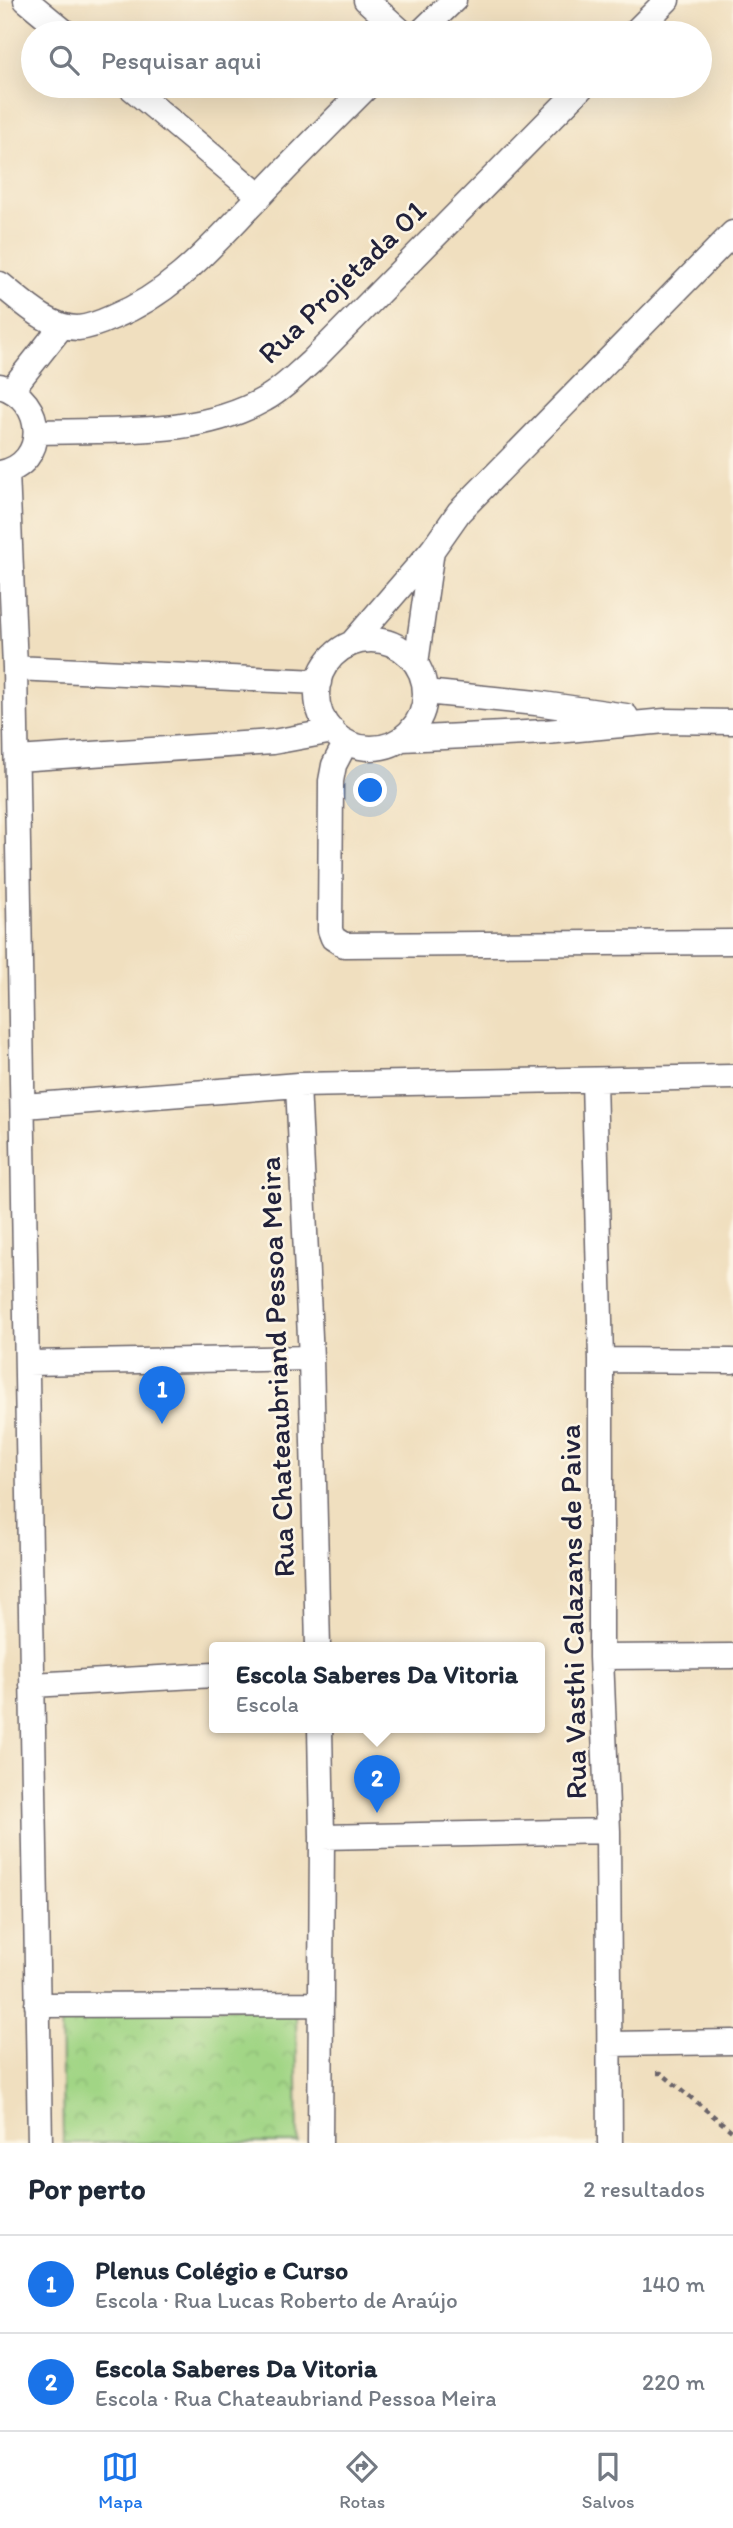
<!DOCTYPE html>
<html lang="pt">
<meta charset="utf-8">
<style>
:root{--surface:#fff;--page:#f6f6f7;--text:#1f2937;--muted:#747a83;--line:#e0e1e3;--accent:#1a73e8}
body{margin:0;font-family:Itim,sans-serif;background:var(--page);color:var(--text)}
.you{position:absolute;left:371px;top:791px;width:24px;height:24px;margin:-18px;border:5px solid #fff;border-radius:50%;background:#1a73e8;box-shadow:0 0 0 10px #1a73e833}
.badge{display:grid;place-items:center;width:46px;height:46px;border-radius:50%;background:var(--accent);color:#fff;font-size:23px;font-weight:700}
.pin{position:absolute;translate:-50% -58px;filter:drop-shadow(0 2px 4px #0008)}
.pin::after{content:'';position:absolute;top:37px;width:24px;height:21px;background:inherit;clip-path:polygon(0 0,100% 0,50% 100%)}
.popup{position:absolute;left:209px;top:1642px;width:336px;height:91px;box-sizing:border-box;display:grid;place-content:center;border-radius:7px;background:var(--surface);filter:drop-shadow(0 2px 5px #0005);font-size:23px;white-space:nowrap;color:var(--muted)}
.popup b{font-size:26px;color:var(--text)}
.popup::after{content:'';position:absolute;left:50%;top:100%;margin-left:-14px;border:14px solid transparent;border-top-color:var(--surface)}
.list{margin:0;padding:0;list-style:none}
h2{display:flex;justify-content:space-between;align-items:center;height:91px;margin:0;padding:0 28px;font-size:30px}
h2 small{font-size:23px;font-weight:400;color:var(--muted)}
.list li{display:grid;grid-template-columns:46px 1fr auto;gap:21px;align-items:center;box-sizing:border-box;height:98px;padding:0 28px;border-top:2px solid var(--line)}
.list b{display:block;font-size:26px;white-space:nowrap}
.list p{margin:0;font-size:23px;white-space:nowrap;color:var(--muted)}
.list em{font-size:23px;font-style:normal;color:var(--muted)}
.icon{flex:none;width:38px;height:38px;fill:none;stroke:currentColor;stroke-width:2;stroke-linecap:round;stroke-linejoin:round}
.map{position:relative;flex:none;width:733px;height:2143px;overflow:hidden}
.search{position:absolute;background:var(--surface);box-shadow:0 7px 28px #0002;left:21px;right:21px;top:21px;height:77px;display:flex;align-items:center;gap:18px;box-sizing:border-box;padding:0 24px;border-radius:38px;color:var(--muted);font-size:26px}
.sheet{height:287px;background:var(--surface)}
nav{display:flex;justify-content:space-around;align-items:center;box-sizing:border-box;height:98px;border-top:2px solid var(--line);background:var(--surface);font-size:19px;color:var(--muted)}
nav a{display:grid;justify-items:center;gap:4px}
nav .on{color:var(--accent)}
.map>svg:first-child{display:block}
.park{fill:url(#park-crowns);stroke:#627c60;stroke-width:2}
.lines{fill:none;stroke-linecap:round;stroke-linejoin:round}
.street-casing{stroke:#6a6469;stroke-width:27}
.path{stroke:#6a6469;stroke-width:4.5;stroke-dasharray:5 5;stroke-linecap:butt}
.street{stroke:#fff;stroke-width:24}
.labels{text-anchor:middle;stroke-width:5;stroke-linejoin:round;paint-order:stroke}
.street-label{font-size:30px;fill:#22223b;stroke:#fcf5e5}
</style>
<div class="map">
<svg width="733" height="2143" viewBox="0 0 733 2143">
<defs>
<pattern id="park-crowns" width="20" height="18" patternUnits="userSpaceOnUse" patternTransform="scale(1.75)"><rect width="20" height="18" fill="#a1d585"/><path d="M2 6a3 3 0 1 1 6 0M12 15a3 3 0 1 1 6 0" fill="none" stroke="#8ab774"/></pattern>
</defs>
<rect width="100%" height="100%" fill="#fcf5e5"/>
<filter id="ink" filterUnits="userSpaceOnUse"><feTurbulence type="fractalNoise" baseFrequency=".0143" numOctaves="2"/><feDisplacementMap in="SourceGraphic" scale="14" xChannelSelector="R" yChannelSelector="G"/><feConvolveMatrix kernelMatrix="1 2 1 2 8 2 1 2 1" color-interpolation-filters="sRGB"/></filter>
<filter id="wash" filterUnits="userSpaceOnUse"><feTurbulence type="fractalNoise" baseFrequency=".00686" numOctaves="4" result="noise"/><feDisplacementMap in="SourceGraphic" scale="28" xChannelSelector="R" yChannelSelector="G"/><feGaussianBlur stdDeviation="1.57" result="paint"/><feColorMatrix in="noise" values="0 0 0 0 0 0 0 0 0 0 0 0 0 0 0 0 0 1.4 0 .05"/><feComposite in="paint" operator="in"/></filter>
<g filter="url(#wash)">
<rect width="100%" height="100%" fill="#f0dfbf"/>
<!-- park -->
<path class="park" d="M296 2007 298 2143H63L61 2011Z"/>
</g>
<g filter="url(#ink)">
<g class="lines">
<defs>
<path id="street" d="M26 0 66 33
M366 0 403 33
M420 33 454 0
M634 33 667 0
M129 86 260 196
M0 284C22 301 48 328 78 328 90 327 102 322 113 317 175 292 215 242 260 196 295 159 332 122 368 86
M0 386C46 399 49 464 0 473
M12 389 62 326
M36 432C111 429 197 438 265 399 282 390 297 374 311 362L583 86
M7 472 15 668 40 2143
M317 694a54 54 0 1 1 108 0a54 54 0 1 1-108 0Z
M352 643 433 549 459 512 733 233
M416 663 432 550
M15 668 319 682
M425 692 536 703 626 716
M402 739 546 732 665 721 733 722
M346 742 334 765 331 781 330 930 333 938 344 945 733 942
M17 759 273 742 333 731
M594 1080 601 1360V1657L608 1831 610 2143
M298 1085 311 1358 318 1647
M24 1106 298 1085 733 1077
M601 1360 733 1361
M28 1363 311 1358
M601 1657 733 1656
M32 1685 214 1675
M320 1727 322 1837 320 2143
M322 1837 608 1831
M37 2005 320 2004
M610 2044 733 2042"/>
</defs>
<!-- street casing -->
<use href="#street" class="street-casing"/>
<!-- path -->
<path class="path" d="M657 2073H661L733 2132"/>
<!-- street -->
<use href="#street" class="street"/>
</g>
</g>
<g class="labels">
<!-- street labels -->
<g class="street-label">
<text transform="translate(342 282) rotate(-44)" y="10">Rua Projetada 01</text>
<text transform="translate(277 1367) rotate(-92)" y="10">Rua Chateaubriand Pessoa Meira</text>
<text transform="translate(573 1612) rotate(-91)" y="10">Rua Vasthi Calazans de Paiva</text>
</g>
</g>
</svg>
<div class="you"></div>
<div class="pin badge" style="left:162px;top:1424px">1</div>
<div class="pin badge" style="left:377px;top:1813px">2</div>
<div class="popup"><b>Escola Saberes Da Vitoria</b>Escola</div>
<div class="search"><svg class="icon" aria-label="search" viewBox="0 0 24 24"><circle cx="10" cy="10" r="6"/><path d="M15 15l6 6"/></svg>Pesquisar aqui</div>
</div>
<section class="sheet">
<h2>Por perto<small>2 resultados</small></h2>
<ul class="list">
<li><span class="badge">1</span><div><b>Plenus Colégio e Curso</b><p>Escola · Rua Lucas Roberto de Araújo</p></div><em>140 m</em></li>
<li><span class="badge">2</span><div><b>Escola Saberes Da Vitoria</b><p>Escola · Rua Chateaubriand Pessoa Meira</p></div><em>220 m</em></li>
</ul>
</section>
<nav>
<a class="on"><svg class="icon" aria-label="map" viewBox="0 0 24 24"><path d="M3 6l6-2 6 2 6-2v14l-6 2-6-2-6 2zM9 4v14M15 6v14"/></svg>Mapa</a>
<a><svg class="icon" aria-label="directions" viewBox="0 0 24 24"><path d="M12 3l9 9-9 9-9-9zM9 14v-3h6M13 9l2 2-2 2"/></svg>Rotas</a>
<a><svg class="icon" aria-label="saved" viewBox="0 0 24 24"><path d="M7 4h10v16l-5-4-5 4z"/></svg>Salvos</a>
</nav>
